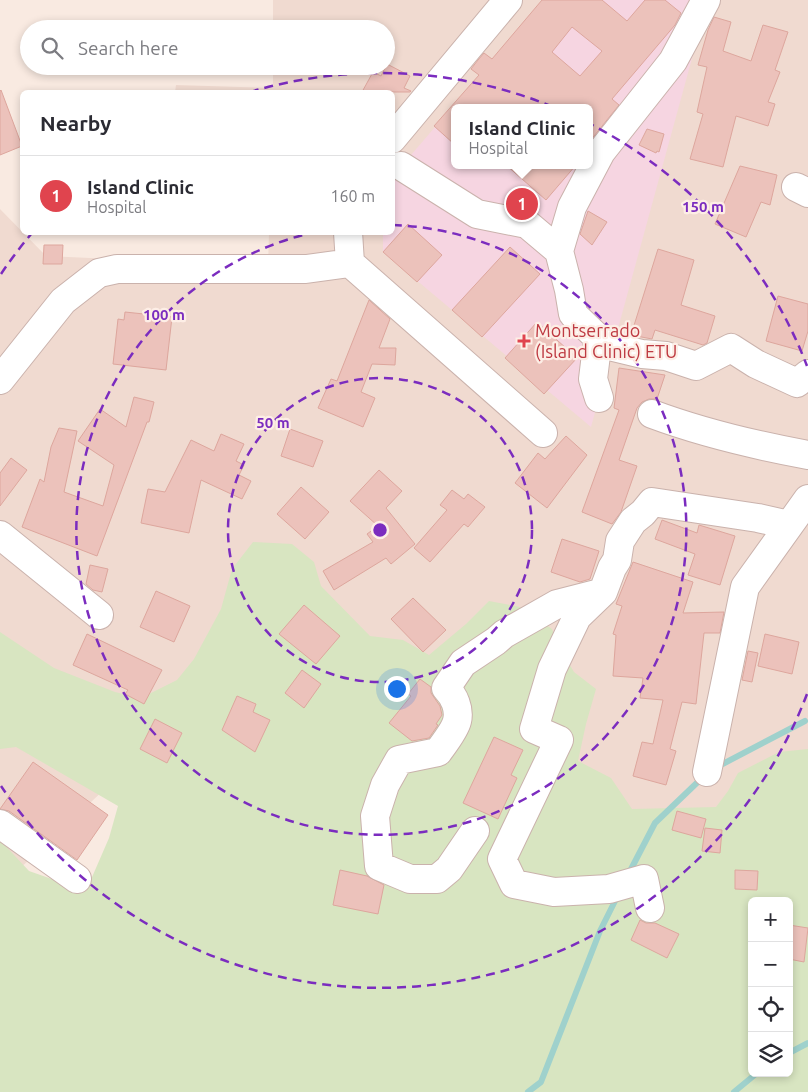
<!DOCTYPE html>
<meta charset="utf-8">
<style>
:root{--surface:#fff;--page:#f2f2f3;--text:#2b2b33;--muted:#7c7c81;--line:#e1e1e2;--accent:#0f766e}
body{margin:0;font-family:Ubuntu,sans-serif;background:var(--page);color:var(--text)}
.controls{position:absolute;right:15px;bottom:15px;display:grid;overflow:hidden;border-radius:8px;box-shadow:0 2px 8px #0003}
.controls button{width:45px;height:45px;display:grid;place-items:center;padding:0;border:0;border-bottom:1px solid var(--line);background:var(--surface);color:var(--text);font:25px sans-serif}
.you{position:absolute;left:396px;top:688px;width:18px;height:18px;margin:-12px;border:4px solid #fff;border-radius:50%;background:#1a73e8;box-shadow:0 0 0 8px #1a73e833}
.badge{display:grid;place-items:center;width:32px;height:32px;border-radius:50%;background:var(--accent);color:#fff;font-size:16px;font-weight:700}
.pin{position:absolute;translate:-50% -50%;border:2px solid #fff;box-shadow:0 1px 5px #0006}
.popup{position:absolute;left:451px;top:104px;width:142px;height:65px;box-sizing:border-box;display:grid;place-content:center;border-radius:8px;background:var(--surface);filter:drop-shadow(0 1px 4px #0005);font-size:16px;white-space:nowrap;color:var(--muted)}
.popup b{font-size:19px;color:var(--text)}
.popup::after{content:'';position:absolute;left:50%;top:100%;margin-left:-10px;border:10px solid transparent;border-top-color:var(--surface)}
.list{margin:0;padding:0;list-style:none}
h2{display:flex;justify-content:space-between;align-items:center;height:65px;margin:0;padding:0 20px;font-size:21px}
h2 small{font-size:16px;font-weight:400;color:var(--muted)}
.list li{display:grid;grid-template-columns:32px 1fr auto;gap:15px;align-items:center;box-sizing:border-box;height:80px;padding:0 20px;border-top:1px solid var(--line)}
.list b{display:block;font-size:19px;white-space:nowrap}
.list p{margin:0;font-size:16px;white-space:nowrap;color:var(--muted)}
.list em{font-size:16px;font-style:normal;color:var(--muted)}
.icon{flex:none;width:28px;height:28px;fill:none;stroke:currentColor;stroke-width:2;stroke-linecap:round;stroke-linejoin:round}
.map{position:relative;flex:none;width:808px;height:1092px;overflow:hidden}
.search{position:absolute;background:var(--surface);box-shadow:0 2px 8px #0003;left:20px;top:20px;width:375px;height:55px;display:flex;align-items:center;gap:12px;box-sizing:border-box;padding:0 18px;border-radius:28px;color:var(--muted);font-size:19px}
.panel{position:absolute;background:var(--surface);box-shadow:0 2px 8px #0003;left:20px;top:90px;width:375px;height:145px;border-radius:8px}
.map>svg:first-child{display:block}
.residential{fill:#f0dad0;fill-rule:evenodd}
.medical{fill:#f6d5e1;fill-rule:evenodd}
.green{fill:#d8e5c1;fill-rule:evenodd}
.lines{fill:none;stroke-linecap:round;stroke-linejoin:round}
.stream{stroke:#9fd1cc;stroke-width:6}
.building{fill:#ecc2bb;stroke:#dda69d;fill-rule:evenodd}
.minor-casing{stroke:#cab2ac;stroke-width:30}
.minor{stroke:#fff;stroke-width:28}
.ring{fill:none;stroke:#7b2cbf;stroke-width:2.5;stroke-dasharray:9 6}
.health-dot{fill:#e0444e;stroke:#fdeee6;stroke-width:2}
.labels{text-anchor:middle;stroke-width:4.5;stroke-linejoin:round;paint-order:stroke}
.health-label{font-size:18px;fill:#be3a42;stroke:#fdeee6;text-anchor:start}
.centre{fill:#7b2cbf;stroke:#fdeee6;stroke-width:2.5}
.ring-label{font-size:15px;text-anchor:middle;font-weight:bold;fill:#7b2cbf;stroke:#fdeee6;stroke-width:4.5;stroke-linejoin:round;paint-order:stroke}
</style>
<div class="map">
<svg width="808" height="1092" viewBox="0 0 808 1092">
<rect width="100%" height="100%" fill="#f9eae1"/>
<!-- residential -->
<path class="residential" d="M273 0H808V851L789 901H752L197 703 0 887V209L46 256 268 266 269 233 392 232V92H175L176 85 273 88V66H386V29H273ZM454 108H590V165H454Z"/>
<!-- medical -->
<path class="medical" d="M544 0H708L591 427 383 252V233L392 232 393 176ZM454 108H590V165H454Z"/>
<!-- green -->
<path class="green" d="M253 542 292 544 314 562 321 586 370 636 403 640 429 655 466 624 489 601 520 607 552 629 559 647 574 672 596 689 586 724 578 761 611 778 632 809 716 807 728 791 738 773 779 752 808 749V1092H0V840L29 871 86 891 109 838 118 806 16 747 0 749V632L54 668 115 692 141 698 177 680 194 659 221 609 232 569ZM752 901H789V1073H752Z"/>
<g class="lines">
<!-- stream -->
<path class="stream" d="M715 768 805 721
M628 875 655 823 703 777
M789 1053 808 1043
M528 1092 541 1082 600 931 618 895
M734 1092 757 1073"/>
</g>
<!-- building -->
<path class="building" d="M542 0H602L627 21 645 0H665L681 13 675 25 612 99 619 105 590 141V108H454V144L434 126 479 75 471 69 478 60 484 53 492 59ZM572 27 602 51 580 76 552 52Z
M714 17 731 22 723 51 751 61 763 25 788 32 775 70 780 72 768 102 775 104 768 126 736 116 723 167 690 159 703 114 697 112 707 67 698 65 708 30Z
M387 64 410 76 404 88 411 91 410 92H362L373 72 381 76Z
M1 90 22 146 0 155V91Z
M647 129 664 134 659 152 657 151 656 153 639 145Z
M506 165H576L546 200Z
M740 166 777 175 770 205 761 202 746 237 715 224Z
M588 211 607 222 592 245 580 234Z
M408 224 442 255 417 282 383 252Z
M44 245H63L62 264H43Z
M510 247 540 274 482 337 452 310Z
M658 249 694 260 681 305 715 316 707 343 703 345 655 330 652 339 631 335Z
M778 296 808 304V331L802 351 766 341Z
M369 300 390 319 379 348H396L395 365 372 364 361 392 375 398 363 427 318 408 331 379 337 381Z
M125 312 172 317 166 370 113 364 118 319 124 320Z
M537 322 577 358 544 394 505 358Z
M619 368 665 375 657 399H649L642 402 637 408 619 460 637 466 621 512 612 524 582 512 619 410 614 408Z
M134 397 154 402 149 422H147L97 556 22 527 40 479 44 482 51 447 59 428 77 431 64 492 103 506 114 465 78 441 100 409 126 427Z
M290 429 323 441 313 467 281 456Z
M221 434 244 444 236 461 244 465 239 475 251 481 242 499 201 480 189 533 141 523 148 489 165 492 191 440 214 451Z
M566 436 587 455 547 508 515 483 538 453 545 459Z
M11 458 27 470 0 506V473Z
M379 470 402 491 386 508 415 544 391 564 386 558 334 590 323 571 373 542 367 534 378 526 350 501Z
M301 487 329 512 305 539 277 514Z
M452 490 464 499 468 494 485 507 468 527 464 524 430 562 414 548 447 510 440 505Z
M662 520 697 533 699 525 735 536 720 585 688 575 695 554 655 539Z
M562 539 599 551 590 579 580 582 551 572Z
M633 562 693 582 683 613 724 612 720 633H704L696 704 682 702 670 749 676 751 666 785 633 776 642 742 653 744 663 700 640 698 643 678 613 676 616 635 613 634 622 606 616 604Z
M90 565 108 569 102 592 93 590 86 584Z
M156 591 190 606 174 642 140 627Z
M413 598 446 630 423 652 391 619Z
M304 605 340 636 316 664 279 634Z
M87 634 162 670 144 704 125 694 128 690 73 665Z
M765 634 799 642 792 674 758 666Z
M748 651 758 653 752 682 742 680Z
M302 670 321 684 304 708 285 693Z
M420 679 431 687V693L440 706 442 715 436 724 438 725 429 738 412 741 389 723 411 696 408 694Z
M237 696 256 704 253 712 270 720 255 752 222 730Z
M155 719 182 733 167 763 140 749Z
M494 737 523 750 511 775 517 778 498 819 463 803Z
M33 762 108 815 77 860 9 811 0 809Z
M677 811 706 819 701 838 672 830Z
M705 828 722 830 720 853 702 851Z
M340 870 367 876 384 885 378 914 333 905Z
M735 870 758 871 757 890 735 889Z
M640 920 646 923H655L679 934 667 958 631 940Z
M789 925 808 928 804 962 789 959Z"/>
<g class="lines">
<defs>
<path id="minor" d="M392 139 508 0
M401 166 477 214 527 224 559 251
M796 187 808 193
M348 232 350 263 543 433
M613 347 642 354 666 356 696 366 731 348 756 364 797 383 808 374
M0 380 63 301 99 273 117 269H306L350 263
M599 398 593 379 598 338 573 314 569 290 559 251 572 207 601 152 673 61 706 0
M652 414C703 433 754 445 808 455
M0 535 99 615
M707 772 745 587 808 499
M0 824 77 879
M475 831 449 869 437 879H410L379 866 375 816 385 785 399 760 438 752C443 745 455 730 457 721 460 709 454 696 446 688L463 663 496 641 504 634 557 604 600 593
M650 908 644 879 609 889 554 892 514 884 502 859 559 740 534 729 552 669 577 617 603 592 612 568 617 560 620 541 633 521 643 513 652 502 758 518 789 525"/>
</defs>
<!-- minor casing -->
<use href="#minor" class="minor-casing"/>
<!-- minor -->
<use href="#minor" class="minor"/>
</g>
<!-- distance rings -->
<g class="ring">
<circle cx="380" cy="530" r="152"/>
<path d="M393 225A305 305 0 1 1 311 233"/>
<path d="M807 694A457 457 0 0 1 1 786M1 274A457 457 0 0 1 32 233M250 92A457 457 0 0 1 807 366"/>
</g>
<!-- markers -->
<path class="health-dot" d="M521.5 333.5h5v5h5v5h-5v5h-5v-5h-5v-5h5z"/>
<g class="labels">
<!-- health labels -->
<g class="health-label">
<text x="535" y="337">Montserrado<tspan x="535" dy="21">(Island Clinic) ETU</tspan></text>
</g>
</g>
<circle cx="380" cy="530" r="8" class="centre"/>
<g class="ring-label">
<text x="703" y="212">150 m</text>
<text x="164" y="320">100 m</text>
<text x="273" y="428">50 m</text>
</g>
</svg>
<div class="controls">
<button>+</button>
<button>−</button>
<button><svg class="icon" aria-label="locate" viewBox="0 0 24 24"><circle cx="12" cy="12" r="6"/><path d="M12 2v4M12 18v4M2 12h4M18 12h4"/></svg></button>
<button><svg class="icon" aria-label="layers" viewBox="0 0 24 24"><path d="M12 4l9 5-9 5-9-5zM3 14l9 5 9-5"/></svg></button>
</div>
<div class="you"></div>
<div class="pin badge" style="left:522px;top:204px;background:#e0444e">1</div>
<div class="popup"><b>Island Clinic</b>Hospital</div>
<div class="search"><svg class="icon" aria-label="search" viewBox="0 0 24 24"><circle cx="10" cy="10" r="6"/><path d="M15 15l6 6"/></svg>Search here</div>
<section class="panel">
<h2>Nearby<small></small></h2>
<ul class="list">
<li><span class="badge" style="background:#e0444e">1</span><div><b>Island Clinic</b><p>Hospital</p></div><em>160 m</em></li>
</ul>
</section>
</div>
